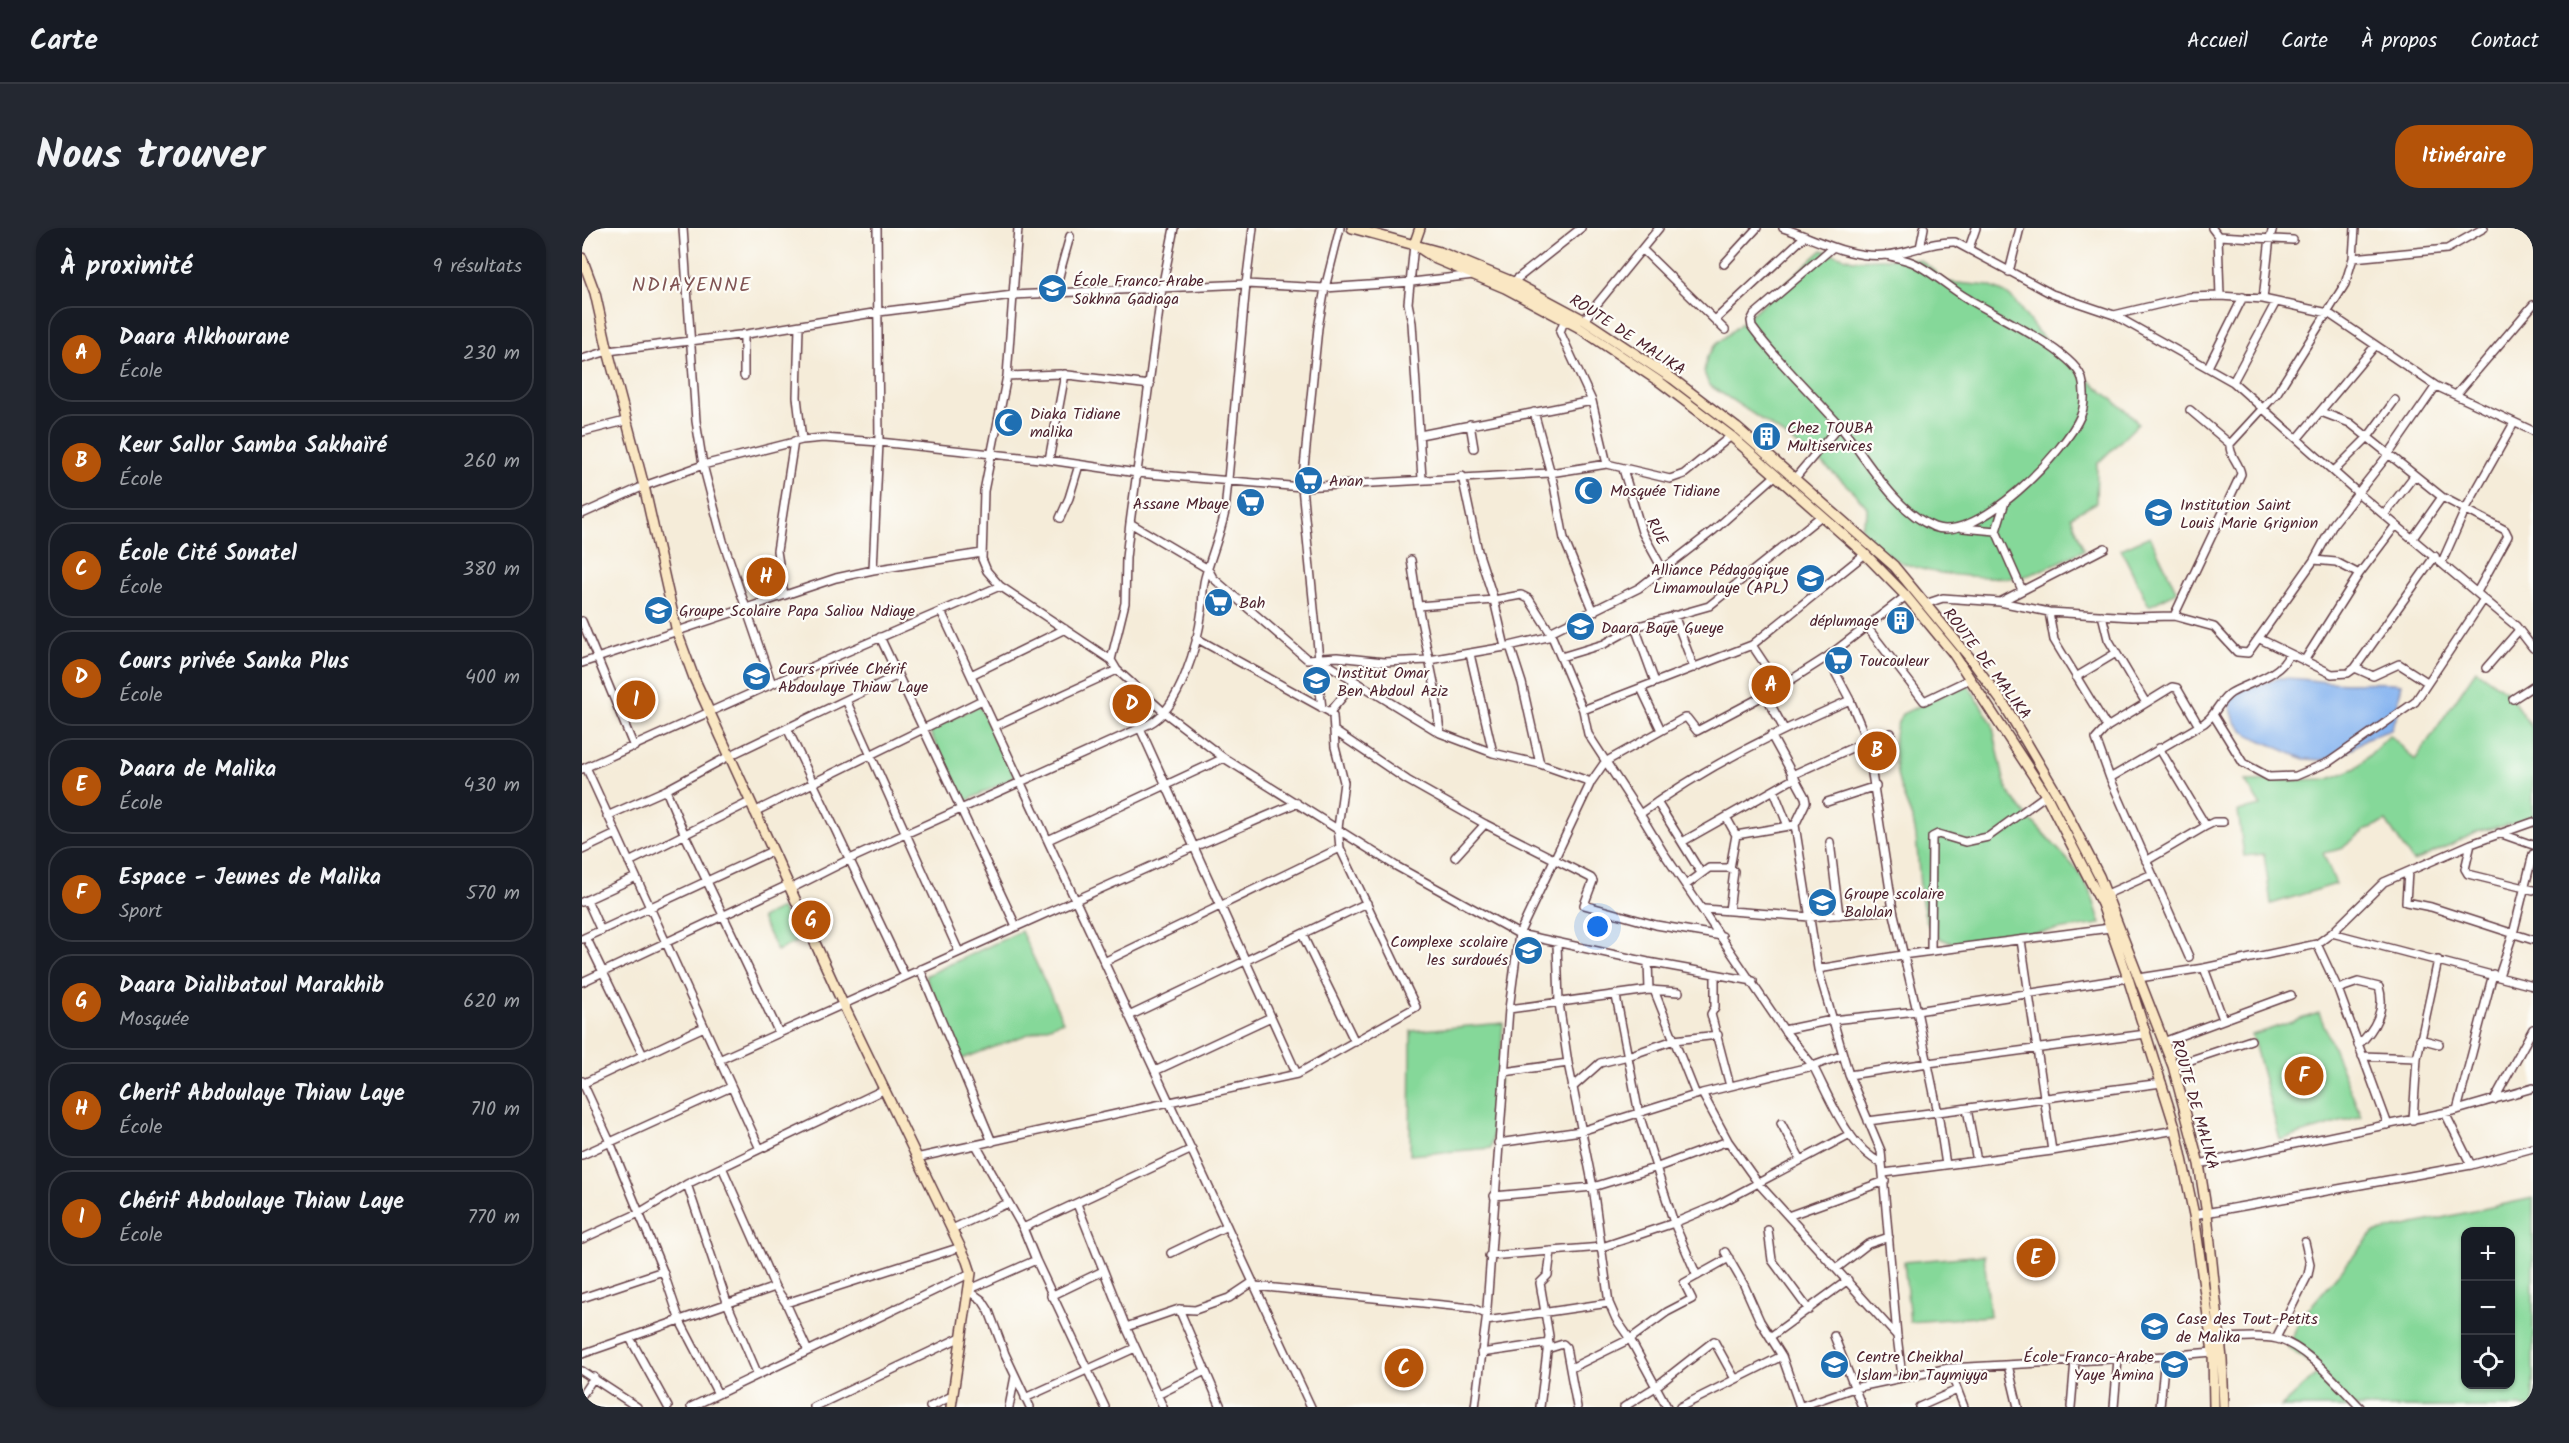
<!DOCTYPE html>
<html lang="fr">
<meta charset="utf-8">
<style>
:root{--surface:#171b24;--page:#242831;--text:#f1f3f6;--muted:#9ea1a6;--line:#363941;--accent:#b45309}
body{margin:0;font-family:Kalam,sans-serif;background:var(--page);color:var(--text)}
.controls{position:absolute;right:18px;bottom:18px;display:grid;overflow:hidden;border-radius:12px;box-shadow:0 2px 4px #0004}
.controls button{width:54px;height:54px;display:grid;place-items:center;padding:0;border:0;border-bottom:2px solid var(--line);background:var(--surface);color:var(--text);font:30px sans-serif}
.you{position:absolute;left:1016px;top:699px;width:21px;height:21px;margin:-15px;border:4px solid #fff;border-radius:50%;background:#1a73e8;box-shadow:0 0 0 9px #1a73e833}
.badge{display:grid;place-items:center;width:39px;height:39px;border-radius:50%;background:var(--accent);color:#fff;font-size:20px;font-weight:700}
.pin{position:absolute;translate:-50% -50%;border:3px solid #fff;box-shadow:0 2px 6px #0006}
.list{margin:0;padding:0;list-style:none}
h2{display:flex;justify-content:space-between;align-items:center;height:78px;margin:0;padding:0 24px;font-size:26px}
h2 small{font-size:20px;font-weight:400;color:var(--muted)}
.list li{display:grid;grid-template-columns:39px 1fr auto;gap:18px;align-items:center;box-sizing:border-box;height:96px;margin:0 12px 12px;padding:0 12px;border:2px solid var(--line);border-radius:24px}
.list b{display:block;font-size:22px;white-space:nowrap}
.list p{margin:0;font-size:20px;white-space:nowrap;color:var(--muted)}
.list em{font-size:20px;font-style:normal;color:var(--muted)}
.icon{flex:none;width:33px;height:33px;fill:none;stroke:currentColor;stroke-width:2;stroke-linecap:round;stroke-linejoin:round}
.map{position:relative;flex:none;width:1951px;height:1179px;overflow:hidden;border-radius:24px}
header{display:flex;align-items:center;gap:36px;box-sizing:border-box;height:84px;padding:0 30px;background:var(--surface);border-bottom:2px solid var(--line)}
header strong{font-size:28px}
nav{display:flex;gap:33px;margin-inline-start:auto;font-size:21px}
.intro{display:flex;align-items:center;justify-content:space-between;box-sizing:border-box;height:144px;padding:0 36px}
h1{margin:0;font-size:42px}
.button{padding:15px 27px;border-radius:24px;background:var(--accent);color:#fff;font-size:21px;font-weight:700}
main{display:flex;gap:36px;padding:0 36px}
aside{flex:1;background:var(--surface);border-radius:24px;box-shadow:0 2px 4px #0004}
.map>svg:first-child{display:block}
.green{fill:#85d899;stroke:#687c62;stroke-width:1.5;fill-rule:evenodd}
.water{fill:#85b4f0;stroke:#686a8e;stroke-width:1.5}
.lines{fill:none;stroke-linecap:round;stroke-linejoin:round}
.street-casing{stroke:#643e45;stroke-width:10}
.secondary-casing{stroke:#643e45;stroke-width:12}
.street{stroke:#fff;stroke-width:7}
.secondary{stroke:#fae7c3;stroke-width:9}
.labels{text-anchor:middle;stroke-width:4.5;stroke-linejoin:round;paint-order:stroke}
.poi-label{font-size:16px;fill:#4a1f2b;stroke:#fdfcf7;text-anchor:start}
.street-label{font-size:16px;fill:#4a1f2b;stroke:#fdfcf7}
.quarter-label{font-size:20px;letter-spacing:1.5px;fill:#805454;stroke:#fdfcf7}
</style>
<header>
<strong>Carte</strong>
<nav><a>Accueil</a><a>Carte</a><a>À propos</a><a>Contact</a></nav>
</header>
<div class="intro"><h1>Nous trouver</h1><a class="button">Itinéraire</a></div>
<main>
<aside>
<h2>À proximité<small>9 résultats</small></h2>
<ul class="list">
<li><span class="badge">A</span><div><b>Daara Alkhourane</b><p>École</p></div><em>230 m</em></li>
<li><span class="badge">B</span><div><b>Keur Sallor Samba Sakhaïré</b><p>École</p></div><em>260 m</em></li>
<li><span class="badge">C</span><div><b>École Cité Sonatel</b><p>École</p></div><em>380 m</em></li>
<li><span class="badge">D</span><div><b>Cours privée Sanka Plus</b><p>École</p></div><em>400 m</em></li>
<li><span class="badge">E</span><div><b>Daara de Malika</b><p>École</p></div><em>430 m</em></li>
<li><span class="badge">F</span><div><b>Espace - Jeunes de Malika</b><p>Sport</p></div><em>570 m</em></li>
<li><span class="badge">G</span><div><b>Daara Dialibatoul Marakhib</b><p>Mosquée</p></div><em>620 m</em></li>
<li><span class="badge">H</span><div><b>Cherif Abdoulaye Thiaw Laye</b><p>École</p></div><em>710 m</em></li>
<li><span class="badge">I</span><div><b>Chérif Abdoulaye Thiaw Laye</b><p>École</p></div><em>770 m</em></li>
</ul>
</aside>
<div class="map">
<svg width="1951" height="1179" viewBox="0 0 1951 1179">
<rect width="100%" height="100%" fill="#fdfcf7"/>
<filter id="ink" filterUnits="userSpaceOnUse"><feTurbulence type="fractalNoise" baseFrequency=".0167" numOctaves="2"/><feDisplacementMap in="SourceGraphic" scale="12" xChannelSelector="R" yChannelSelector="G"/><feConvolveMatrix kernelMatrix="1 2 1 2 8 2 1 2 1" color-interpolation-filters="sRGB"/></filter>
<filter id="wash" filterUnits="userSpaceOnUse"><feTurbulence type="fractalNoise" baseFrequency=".008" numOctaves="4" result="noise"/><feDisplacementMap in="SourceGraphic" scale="24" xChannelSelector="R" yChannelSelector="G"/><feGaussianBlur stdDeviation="1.35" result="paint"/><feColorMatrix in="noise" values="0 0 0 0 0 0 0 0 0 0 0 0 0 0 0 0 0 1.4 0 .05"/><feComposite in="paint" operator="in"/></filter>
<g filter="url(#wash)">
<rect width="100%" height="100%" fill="#f5ecd9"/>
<!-- green -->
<path class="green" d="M1240 22 1271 32 1318 30 1338 32 1353 43 1358 50 1365 54 1407 58 1423 65 1431 71 1455 103 1479 128 1550 188 1556 196 1515 236 1514 275 1489 288 1502 322C1483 331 1463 343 1443 348 1431 351 1418 350 1406 349 1364 348 1299 342 1279 298L1285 286V279C1247 233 1177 190 1127 157L1122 144 1125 129 1133 117 1156 98Z
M1568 308 1595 364 1567 378 1539 321Z
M1894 442 1925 464 1951 501V591L1898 603 1831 634 1804 593 1782 603 1759 621 1741 625 1754 656 1689 676 1682 626 1662 628 1656 583 1679 578 1663 553 1747 551 1774 540 1808 507 1833 532Z
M1385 455 1410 495 1422 552 1428 566 1442 584 1496 643 1509 665 1519 696 1374 716C1363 713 1353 710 1347 699 1335 672 1338 632 1333 602 1331 587 1322 573 1318 558 1312 537 1308 505 1320 486Z
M397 477 433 549 382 574 347 502Z
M199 680 216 713 195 723 179 690Z
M439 703 481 793 377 832 343 748Z
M1737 785 1779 888 1698 912 1670 807Z
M921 795 917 856 909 920 828 927 829 803Z
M1951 970V1179H1699L1738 1143 1706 1119 1718 1091 1791 1005ZM1884 1004H1928V1156H1884Z
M1402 1027 1408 1088 1328 1094 1322 1034Z"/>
<!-- water -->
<path class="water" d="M1698 450C1715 450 1729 452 1745 454 1770 456 1795 453 1820 456L1816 474 1817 483 1809 502 1785 510 1765 524 1742 532 1722 531 1667 507 1653 494 1647 474 1654 463Z"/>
</g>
<g filter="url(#ink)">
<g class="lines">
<defs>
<path id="street" d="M101 0 114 193 121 237 141 313 190 456
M436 0 425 148 402 263 400 331 405 343 418 358 529 432 535 442 583 485 642 530 814 638 937 706 1066 734 1171 753
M592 0 580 60 548 295 626 341 631 350 725 431 755 429 802 434 847 432 923 419 970 408
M758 0 743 60 736 100 720 259 737 431 858 505
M1201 0C1235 11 1267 31 1304 27 1328 25 1349 13 1373 14L1470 66 1532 87 1608 69 1638 68 1681 71 1746 85 1854 158 1951 203
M1630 0 1636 8 1638 68
M1636 8 1711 12
M832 17 826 75 830 95 840 251
M1250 20 1172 87 1169 93 1170 99C1196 135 1229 164 1257 197 1284 229 1312 283 1352 299 1395 316 1484 223 1499 187 1503 177 1503 161 1500 151 1494 124 1408 85 1383 69 1367 59 1351 45 1334 36 1325 31 1314 30 1304 27
M1338 20 1342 0
M1387 20 1394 0
M1060 21 1143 102
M1771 30 1865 21 1902 0
M1142 36 1175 0
M1427 44 1438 0
M931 54 999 0
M474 66C476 46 483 28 488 8
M1681 71 1688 9 1691 0
M1532 87 1651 154 1776 265 1934 398 1951 420
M1002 92 1077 0
M1133 92 1223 8
M982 93 978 104 1010 173 1025 236
M217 98 215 169 220 212
M162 106V148
M0 131 26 123 165 106 297 84 431 67 664 56 743 60 830 54 892 47
M1626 139 1661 69
M425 148 478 146 568 157
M1651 154 1694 74
M1874 167 1951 77
M1608 182 1648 216
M952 184 972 257 982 311 1012 384
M1739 184 1768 195 1860 269 1923 302 1926 308 1895 364
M888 196 892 220
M0 204 43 193
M838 207 1010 173
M1716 210 1793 118
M467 232 483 146
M1041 241 1060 304 1081 342
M1753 242 1786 209 1813 172
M880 248 896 323 912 372 923 419
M1213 250 1257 198
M1423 274 1414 303 1440 362
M0 286 62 258 121 237 220 212 241 210 297 214 467 232 555 245 720 259 968 245 1025 236 1088 251 1102 246 1149 208
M1802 287 1832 248
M478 290 487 270 497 237
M1381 300 1414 303
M1831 310 1860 269
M829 332 836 378 853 460 858 505 911 525 958 536
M1732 332 1754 334 1777 346
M1860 334 1884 280 1932 195
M291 342 297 214 295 0
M202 367 195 323 212 213
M1418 374 1523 320
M1343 376 1361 370 1418 374 1467 384 1550 389 1592 388 1632 399 1655 424 1666 425 1732 332 1752 295 1806 227 1854 158
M836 378 912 372 939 367 947 371 968 404 1001 482 1006 506 1058 586C1126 537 1191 506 1268 472
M359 383 729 1179
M1467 384 1472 412 1525 499
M1092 387 1112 440
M1520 387 1526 411 1564 475
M1592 388 1659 246C1657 234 1647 228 1648 216L1695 165 1763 56 1771 30 1773 0
M0 393 52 519
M1053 399 1073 454
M1285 399 1342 473 1388 451
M968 404 1057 360 1132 302 1193 248
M298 409 434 698
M614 410 748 484
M1678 411 1750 446 1766 445 1773 440 1853 328
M1170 417 1198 459
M928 418 940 455 958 536 1009 554
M888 426 911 525
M979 429 1022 416 1053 399 1127 378 1238 289
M1245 429 1268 472 1285 513 1311 682 1335 783 1356 885 1364 937
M734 431 740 480
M529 432 543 375 544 330 548 295
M1722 433 1777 346 1814 297
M0 435 254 350 291 342 400 325
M1773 440 1791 448 1817 436 1845 454
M1904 440 1937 402
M389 447 483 401
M1494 449 1534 425
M1059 460 1079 502
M1183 466 1202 501
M1931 471 1951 458
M264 472 377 724
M1001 482 1170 417 1283 326
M1632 488 1661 535 1687 549 1714 548 1747 534 1833 474 1902 371
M413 498 535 442
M205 500 323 748
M558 500 715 846
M754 504 825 552 903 596 1009 650 1011 653 1002 677 1074 697 1140 708
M1189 507 1223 569 1224 574 1213 597
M1577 520 1624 598
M4 539 178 921
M0 541 190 456 418 358
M1210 547 1285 513 1309 505
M1528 550 1617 498
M84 562 102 605 197 805
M1192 563 1206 598
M1075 574 1119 645
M1245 574 1294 558
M172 584 400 472
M25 588 84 562 147 528 316 447
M1144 589 1154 607 1148 640 1152 643 1147 683
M1917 605 1951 617
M1154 607 1213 597 1236 741 1267 847 1299 923 1315 1108 1320 1148
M466 612 642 530
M1100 614 1213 550
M1248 614 1257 687
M1889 616 1883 641 1886 646 1951 662
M0 622 34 606
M873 629 903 596
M1564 633 1624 598 1632 594H1641
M47 634 168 574
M1826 644 1824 674 1849 679 1951 712
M1104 657 1127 640H1148
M208 661 268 631 567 496C598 481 616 415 620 382 621 371 620 361 623 350 629 328 638 307 643 284L664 56 671 0
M1525 666 1570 646
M5 672 19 703
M0 674 54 649
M1122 681 1228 689 1311 682
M1750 705 1951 758
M720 706 773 814
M4 709 61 827
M0 711 190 623
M1439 712 1470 923
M975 715 977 775 986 835 1011 959 1027 1075 1034 1091 1048 1111 1085 1179
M1735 716 1756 761 1806 897
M1349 723 1350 609 1356 606 1383 614 1406 609 1464 567
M1607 729 1528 550 1514 511 1525 499 1590 459 1595 460 1617 498C1633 491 1635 474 1649 465 1666 455 1700 447 1707 426
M522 734 758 620
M1066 734 1067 762
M1622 740 1641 791
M338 741 410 914
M1236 741 1320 727 1528 700
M1133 747V779L1129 786 1148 858
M1917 748 1931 706 1951 626
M1557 750 1622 740 1735 716 1750 705 1802 654 1889 616 1951 594
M0 754 206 657
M1756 761 1776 754 1797 759C1804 781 1793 802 1776 817
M1072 762 1114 867
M1034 768 1057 886 1092 995 1115 1048
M927 781 1067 762 1097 764
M547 788 785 675
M1202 802 1250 792 1335 783 1546 750
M1838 811 1857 816
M1581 814 1709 767
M1261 827 1231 838C1248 870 1265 918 1299 935
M1780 828 1835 830
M137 832 612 619 715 575
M1591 838 1669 812
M573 843 689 789
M922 844 986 835
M1267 847 1346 835 1564 806
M0 853 28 914 81 1043 98 1093 136 1166
M0 856 122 799
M990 860 1018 835 1046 828 1092 812 1136 807
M1120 865 1146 913 1176 955 1315 1108
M1912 872 1951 801
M1385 881 1395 933
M1875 882 1911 746
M1863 885 1889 937
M1831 892 1835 830 1856 732
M1286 893 1580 855
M1199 895 1219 932
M916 915 999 903 1120 865 1231 838 1202 802 1081 624 1058 586
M0 927 149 859
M334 930 715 846 834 779 758 620 756 600 762 554 753 519 751 488 748 484 773 454
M1617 936 1875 882 1951 860
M140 939 193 1059 204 1075 226 1123
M1302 945 1470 923 1594 902
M105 956 146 1077 176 1147
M912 968 1011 959 1076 939 1146 913
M495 976 544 1099 581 1179
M1612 987 1889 937 1951 920
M1206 988 1303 953
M441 1000 610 921
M370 1001 426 975
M1186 1002 1190 1032 1227 1082
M0 1011 57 985 105 956 301 862
M1143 1024 1162 1057 1178 1093 1200 1128 1218 1179
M589 1025 645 998
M907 1028 1020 1019 1092 995 1135 977 1268 906
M454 1032 523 1179
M1255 1040 1286 1016 1307 1009
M673 1058 890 1080 904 1086
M386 1062 454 1032 441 1000 394 917
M386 1062 400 1072 407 1083 423 1126 448 1179
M469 1068 521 1043
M0 1070 81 1043
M204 1075 379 1019
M597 1081 639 1179
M904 1093 1027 1075
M544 1099 597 1081 613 1082 647 1070 671 1054
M1252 1108 1280 1179
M1188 1109 1266 1052
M48 1110 86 1179
M1638 1110C1656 1110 1678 1107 1695 1111 1724 1118 1757 1158 1778 1179
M1694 1110 1726 1047 1728 1036 1723 1014
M965 1121 981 1116 984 1119 995 1179
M899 1125 967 1115
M0 1126 193 1059
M1426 1137 1436 1179
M989 1140 1048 1111 1085 1084 1110 1071 1102 1055 1147 1030
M1367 1140 1382 1179
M0 1143 55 1179
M0 1167 12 1149
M575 1167 623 1143
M443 1170 553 1120
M109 1179 389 1045
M232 1179 379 1109
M348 1179 370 1168
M427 1179 433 1148
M893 1179 904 1093 927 781 937 706 1009 554 1023 534 1102 490H1105L1115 503 1198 459 1245 429 1324 368
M958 1179 967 1108 958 1055 966 1047 969 1023
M1042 1179 1072 1160 1132 1113 1153 1151
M1098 1179 1200 1128
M1217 1179 1272 1160 1367 1140 1583 1128 1631 1124
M1337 1179 1375 1162
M1489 1179 1493 1133
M1532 1179 1536 1131
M1578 1179 1583 1128"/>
<path id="secondary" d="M770 0 858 24 931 54 1002 92 1091 151 1155 200 1312 338 1388 430 1423 478 1475 566 1517 648 1591 838 1617 936 1625 986 1640 1131 1642 1179
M832 17 838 0
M839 21 854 31 923 60 996 99 1078 154 1149 208 1283 326 1324 368 1371 425 1464 567 1520 676 1546 750 1594 902 1612 987 1631 1124 1632 1179
M0 30 13 65 26 123 62 258 95 404 112 450 261 776 385 1033 389 1045 369 1179"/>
</defs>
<!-- street casing -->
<use href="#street" class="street-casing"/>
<!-- secondary casing -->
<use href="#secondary" class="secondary-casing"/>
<!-- street -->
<use href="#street" class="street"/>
<!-- secondary -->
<use href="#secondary" class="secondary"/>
</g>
</g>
<!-- icons -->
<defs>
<symbol id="school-disc" viewBox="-11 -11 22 22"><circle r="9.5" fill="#1f6fb2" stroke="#fdfcf7"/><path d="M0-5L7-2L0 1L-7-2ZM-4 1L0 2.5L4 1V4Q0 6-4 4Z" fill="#fff"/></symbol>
<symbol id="mosque-disc" viewBox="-11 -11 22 22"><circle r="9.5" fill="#1f6fb2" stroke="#fdfcf7"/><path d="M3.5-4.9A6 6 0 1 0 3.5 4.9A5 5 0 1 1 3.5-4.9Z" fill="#fff"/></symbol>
<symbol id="building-disc" viewBox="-11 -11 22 22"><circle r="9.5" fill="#1f6fb2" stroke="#fdfcf7"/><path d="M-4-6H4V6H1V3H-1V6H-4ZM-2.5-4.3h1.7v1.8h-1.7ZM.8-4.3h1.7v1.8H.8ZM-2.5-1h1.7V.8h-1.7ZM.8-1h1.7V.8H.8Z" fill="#fff"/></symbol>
<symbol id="supermarket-disc" viewBox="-11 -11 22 22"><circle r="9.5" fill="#1f6fb2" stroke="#fdfcf7"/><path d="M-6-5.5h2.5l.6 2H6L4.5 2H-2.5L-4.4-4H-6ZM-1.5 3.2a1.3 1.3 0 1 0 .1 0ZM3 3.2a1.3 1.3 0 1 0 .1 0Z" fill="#fff"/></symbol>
</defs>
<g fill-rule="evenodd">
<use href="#school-disc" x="454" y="44" width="33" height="33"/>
<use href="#mosque-disc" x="410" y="178" width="33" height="33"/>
<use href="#building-disc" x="1168" y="192" width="33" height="33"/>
<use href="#supermarket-disc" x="710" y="236" width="33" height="33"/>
<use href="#mosque-disc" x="990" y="246" width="33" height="33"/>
<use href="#supermarket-disc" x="652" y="258" width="33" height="33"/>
<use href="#school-disc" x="1560" y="268" width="33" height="33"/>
<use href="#school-disc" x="1212" y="334" width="33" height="33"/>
<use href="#supermarket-disc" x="620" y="358" width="33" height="33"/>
<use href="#school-disc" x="60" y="366" width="33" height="33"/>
<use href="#building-disc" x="1302" y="376" width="33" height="33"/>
<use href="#school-disc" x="982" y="382" width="33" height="33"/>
<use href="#supermarket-disc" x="1240" y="416" width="33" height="33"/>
<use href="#school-disc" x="158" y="432" width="33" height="33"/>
<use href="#school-disc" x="718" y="436" width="33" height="33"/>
<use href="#school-disc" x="1224" y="658" width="33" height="33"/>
<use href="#school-disc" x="930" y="706" width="33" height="33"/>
<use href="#school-disc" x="1556" y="1082" width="33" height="33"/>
<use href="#school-disc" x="1236" y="1120" width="33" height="33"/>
<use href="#school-disc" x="1576" y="1120" width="33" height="33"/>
</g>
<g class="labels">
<!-- poi labels -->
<g class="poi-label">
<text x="491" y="58">École Franco-Arabe<tspan x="491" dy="18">Sokhna Gadiaga</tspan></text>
<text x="448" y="191">Diaka Tidiane<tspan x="448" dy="18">malika</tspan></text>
<text x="1205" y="205">Chez TOUBA<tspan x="1205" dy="18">Multiservices</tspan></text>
<text x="747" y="258">Anan</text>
<text x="1028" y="268">Mosquée Tidiane</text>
<text x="647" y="281" text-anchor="end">Assane Mbaye</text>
<text x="1598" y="282">Institution Saint<tspan x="1598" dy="18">Louis Marie Grignion</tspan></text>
<text x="1207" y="347" text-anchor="end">Alliance Pédagogique<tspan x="1207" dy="18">Limamoulaye (APL)</tspan></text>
<text x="657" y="380">Bah</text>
<text x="97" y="388">Groupe Scolaire Papa Saliou Ndiaye</text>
<text x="1297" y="398" text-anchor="end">déplumage</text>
<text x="1019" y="405">Daara Baye Gueye</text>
<text x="1277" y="438">Toucouleur</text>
<text x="196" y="446">Cours privée Chérif<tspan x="196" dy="18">Abdoulaye Thiaw Laye</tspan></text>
<text x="755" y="450">Institut Omar<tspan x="755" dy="18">Ben Abdoul Aziz</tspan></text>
<text x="1262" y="671">Groupe scolaire<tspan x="1262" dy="18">Balolan</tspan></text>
<text x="926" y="719" text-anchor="end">Complexe scolaire<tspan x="926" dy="18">les surdoués</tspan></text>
<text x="1594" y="1096">Case des Tout-Petits<tspan x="1594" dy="18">de Malika</tspan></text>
<text x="1274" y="1134">Centre Cheikhal<tspan x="1274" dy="18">Islam ibn Taymiyya</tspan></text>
<text x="1572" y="1134" text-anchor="end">École Franco-Arabe<tspan x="1572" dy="18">Yaye Amina</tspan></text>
</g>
<!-- street labels -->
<g class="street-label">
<text transform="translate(1046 106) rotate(33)" y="6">ROUTE DE MALIKA</text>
<text transform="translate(1076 303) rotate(63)" y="6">RUE</text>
<text transform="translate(1406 435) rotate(53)" y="6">ROUTE DE MALIKA</text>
<text transform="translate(1614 876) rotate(74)" y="6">ROUTE DE MALIKA</text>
</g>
<!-- quarter labels -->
<g class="quarter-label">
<text x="110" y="63">NDIAYENNE</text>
</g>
</g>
</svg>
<div class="controls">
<button>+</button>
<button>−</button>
<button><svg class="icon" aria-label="locate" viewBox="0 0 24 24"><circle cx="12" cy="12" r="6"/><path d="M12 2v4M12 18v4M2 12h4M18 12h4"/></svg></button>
</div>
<div class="you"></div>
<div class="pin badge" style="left:1189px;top:457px">A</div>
<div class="pin badge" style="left:1295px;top:523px">B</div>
<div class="pin badge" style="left:822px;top:1140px">C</div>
<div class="pin badge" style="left:550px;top:476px">D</div>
<div class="pin badge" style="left:1454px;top:1030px">E</div>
<div class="pin badge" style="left:1722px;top:848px">F</div>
<div class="pin badge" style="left:229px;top:692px">G</div>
<div class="pin badge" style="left:184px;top:349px">H</div>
<div class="pin badge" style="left:54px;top:472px">I</div>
</div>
</main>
